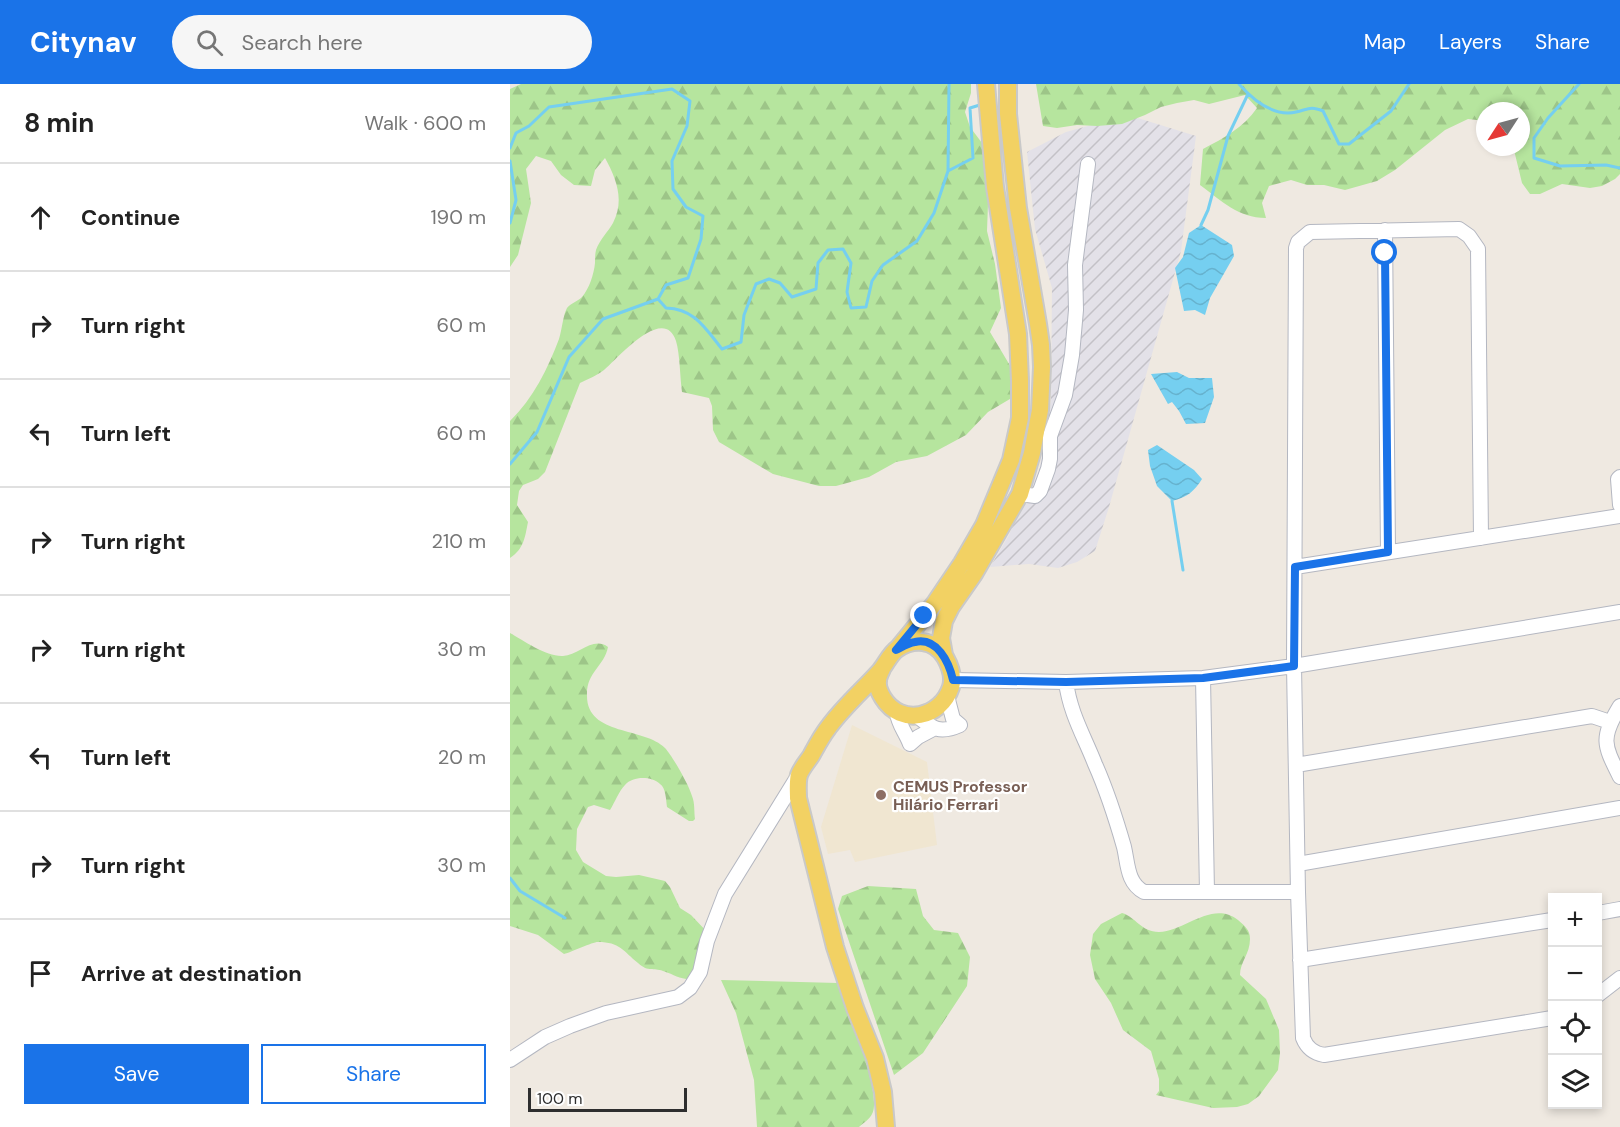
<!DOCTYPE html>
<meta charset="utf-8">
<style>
:root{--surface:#fff;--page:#f6f6f6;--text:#222;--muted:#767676;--line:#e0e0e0;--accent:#1a73e8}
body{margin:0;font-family:"DM Sans",sans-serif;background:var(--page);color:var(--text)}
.controls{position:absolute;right:18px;bottom:18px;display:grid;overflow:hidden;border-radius:0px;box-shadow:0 3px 9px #0003}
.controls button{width:54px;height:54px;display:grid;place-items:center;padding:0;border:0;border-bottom:2px solid var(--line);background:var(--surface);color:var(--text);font:30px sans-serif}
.compass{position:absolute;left:966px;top:18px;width:54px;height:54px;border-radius:50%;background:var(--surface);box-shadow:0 3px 9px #0003;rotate:234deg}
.scale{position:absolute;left:18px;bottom:15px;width:159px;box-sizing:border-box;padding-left:6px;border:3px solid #2e2e2e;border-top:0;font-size:16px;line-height:21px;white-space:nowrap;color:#2e2e2e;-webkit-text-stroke:4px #fff;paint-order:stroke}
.stop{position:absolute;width:18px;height:18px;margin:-14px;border:4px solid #1a73e8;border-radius:50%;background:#fff}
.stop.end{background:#1a73e8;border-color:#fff;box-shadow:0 2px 6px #0008}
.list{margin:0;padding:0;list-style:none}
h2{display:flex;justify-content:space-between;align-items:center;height:78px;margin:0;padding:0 24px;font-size:26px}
h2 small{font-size:20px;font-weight:400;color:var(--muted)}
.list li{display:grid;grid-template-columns:39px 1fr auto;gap:18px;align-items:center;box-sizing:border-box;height:108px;padding:0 24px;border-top:2px solid var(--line)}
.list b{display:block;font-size:22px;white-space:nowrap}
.list em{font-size:20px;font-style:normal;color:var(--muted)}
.actions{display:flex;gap:12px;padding:18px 24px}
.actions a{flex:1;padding:14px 0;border:2px solid var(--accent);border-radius:0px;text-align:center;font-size:21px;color:var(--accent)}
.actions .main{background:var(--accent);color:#fff}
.icon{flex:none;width:33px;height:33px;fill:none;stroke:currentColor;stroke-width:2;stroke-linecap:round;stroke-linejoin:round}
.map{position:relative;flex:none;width:1110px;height:1043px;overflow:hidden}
header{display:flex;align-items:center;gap:36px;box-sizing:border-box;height:84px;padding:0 30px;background:var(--accent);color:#fff}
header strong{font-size:28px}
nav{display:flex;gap:33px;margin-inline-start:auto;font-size:21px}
.search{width:420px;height:54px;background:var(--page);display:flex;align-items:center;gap:15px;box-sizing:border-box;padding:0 21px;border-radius:33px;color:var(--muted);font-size:22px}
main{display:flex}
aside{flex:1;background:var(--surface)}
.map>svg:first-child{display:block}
.industrial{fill:url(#industrial-furrows)}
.education{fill:#f0e6d1}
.forest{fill:url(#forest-firs)}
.water{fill:url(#water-waves)}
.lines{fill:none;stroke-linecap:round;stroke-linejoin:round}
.stream{stroke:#75cff0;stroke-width:3}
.minor-casing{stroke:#b4b7c1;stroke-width:16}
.major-casing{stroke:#c9c9c9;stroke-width:20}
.minor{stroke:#fff;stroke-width:14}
.major{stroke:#f2d163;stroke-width:16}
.route{stroke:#1a73e8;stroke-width:8}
.education-dot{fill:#8d6e63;stroke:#fff;stroke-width:2}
.labels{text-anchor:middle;stroke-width:4.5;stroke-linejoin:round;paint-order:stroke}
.education-label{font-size:16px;font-weight:bold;fill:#785e54;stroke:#fff;text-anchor:start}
</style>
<header>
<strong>Citynav</strong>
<div class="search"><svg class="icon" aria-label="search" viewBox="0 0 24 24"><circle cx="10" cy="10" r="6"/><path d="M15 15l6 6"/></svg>Search here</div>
<nav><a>Map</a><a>Layers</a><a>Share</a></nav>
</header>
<main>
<aside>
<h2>8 min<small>Walk · 600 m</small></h2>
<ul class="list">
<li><svg class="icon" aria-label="ahead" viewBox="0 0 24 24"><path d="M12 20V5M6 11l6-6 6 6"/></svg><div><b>Continue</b></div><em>190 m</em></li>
<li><svg class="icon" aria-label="right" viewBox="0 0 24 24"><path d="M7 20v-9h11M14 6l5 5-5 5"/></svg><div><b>Turn right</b></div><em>60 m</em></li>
<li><svg class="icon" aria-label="left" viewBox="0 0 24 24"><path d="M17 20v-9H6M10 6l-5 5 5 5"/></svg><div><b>Turn left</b></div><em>60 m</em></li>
<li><svg class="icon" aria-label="right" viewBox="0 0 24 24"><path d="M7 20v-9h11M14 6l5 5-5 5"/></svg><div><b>Turn right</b></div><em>210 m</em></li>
<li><svg class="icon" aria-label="right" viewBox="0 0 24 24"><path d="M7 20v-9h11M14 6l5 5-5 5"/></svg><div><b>Turn right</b></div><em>30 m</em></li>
<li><svg class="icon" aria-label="left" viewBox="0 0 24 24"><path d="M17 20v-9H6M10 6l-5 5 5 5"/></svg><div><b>Turn left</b></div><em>20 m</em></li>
<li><svg class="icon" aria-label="right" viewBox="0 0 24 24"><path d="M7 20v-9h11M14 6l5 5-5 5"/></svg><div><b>Turn right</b></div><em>30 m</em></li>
<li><svg class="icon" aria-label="arrive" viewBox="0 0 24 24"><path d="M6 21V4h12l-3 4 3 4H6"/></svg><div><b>Arrive at destination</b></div></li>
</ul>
<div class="actions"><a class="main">Save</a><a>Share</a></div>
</aside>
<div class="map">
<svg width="1110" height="1043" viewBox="0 0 1110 1043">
<defs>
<pattern id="industrial-furrows" width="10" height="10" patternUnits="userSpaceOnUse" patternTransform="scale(1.5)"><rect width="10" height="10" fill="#e3e1e8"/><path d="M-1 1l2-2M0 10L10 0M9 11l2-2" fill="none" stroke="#c3c1c7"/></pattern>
<pattern id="forest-firs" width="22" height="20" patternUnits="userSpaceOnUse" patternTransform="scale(1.5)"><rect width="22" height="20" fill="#b6e59e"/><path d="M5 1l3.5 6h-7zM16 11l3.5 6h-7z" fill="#9dc588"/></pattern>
<pattern id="water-waves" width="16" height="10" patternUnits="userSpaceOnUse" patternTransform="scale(1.5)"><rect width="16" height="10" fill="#75cff0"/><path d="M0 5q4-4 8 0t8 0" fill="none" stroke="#66b2ce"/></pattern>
</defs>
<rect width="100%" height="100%" fill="#efe9e1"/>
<!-- industrial -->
<path class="industrial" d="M618 31 686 52 671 167 599 423 585 467 567 478 548 484 519 480 480 483 499 451 510 423 529 388 541 316 542 204 525 145 517 68 556 48Z"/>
<!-- education -->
<path class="education" d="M342 641 417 678 427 761 345 778 340 766 318 770 311 743Z"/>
<!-- forest -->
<path class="forest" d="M11 0H461V9L455 28 460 43 478 67V120L477 147 485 180 491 224 480 248 511 300 505 312 478 328 456 351 417 372 386 378 359 393 326 402H309L263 390 209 358 203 346 202 322 199 314 172 308C170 294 170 270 166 257 154 220 108 274 94 286 88 291 78 295 70 299L35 388 28 395 13 401 9 407 7 421 18 438C15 453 14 465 0 474V337C23 315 38 284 49 255 52 246 53 231 57 224 61 219 68 217 72 213 79 205 84 190 85 179 85 175 85 170 86 166 90 155 98 148 103 139 115 116 106 94 95 74L85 86 81 102 64 101 51 91 41 77 26 72 16 85 21 119 8 171 0 183V5Z
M526 0H1110V90L1105 95 1092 102 1080 104 1052 100 1030 110H1020L1012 99 1004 66 1005 63H1011V27H975V37L958 35 935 46 885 86 867 97 835 106 814 101H797L781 96 759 102 752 119 756 134C728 134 712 117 690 101L693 65C714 54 734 43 747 24L735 11 699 20 684 16 667 19 651 23 635 31 612 40 587 42 567 41 547 44 533 42Z
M0 549C14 557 37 573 53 572 69 571 83 552 98 563 94 583 76 588 77 612 77 652 135 643 155 664 163 673 179 701 182 712 185 719 184 728 185 735L183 737H179L157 723C156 716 156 704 150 700 141 692 123 692 115 701 109 707 105 718 100 726L84 721 78 723 67 745 66 766 73 778 96 792 106 793 129 791 155 797 160 803 170 824 181 831 199 850 184 895C169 896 166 891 153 887 143 883 139 889 128 879 113 867 110 858 88 858 82 858 62 868 54 870L28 851 0 842Z
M358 802 406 805 413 832 424 846 448 849 460 873 457 902 413 969 384 991 328 825 332 812Z
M612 829C626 833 631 848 649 848 676 847 702 816 728 836 735 842 740 846 740 855 740 870 730 878 730 891L756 915 769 946 770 969 768 986 749 1012 738 1020 727 1023 703 1024 646 1011 649 1007V995L641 967 613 946 601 919 585 895 580 871 583 850 591 840Z
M211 896 328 899C337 921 373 1011 362 1030 360 1035 353 1039 349 1043H247L244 996 226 929Z"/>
<!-- water -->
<path class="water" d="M691 141 722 161 724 172 700 214 695 231 685 226 674 227 665 184 673 173 679 149Z
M667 288 679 294H702L704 313 695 339 676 340 669 327 662 318 658 320 641 290Z
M647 361 684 386 692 395C684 408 677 413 662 417L647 402 640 382 638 366Z"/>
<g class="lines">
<!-- stream -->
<path class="stream" d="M729 0C743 16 763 33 786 28 799 25 800 22 813 27L829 60H839L881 27 899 0
M1069 0 1038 34 1024 54V74L1050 82 1096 81 1110 84
M0 64 6 49 19 42 39 23 162 5 180 17 177 42 162 77 163 105 176 123 193 132 191 155 178 194 156 201 148 215 156 224C185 225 195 244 212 265L231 258 234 231 246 200 259 195 270 199 282 213 306 205 308 179 318 166 333 165 341 179 337 208 341 224 356 223 362 197 373 181 407 157 424 129 438 87 463 74 460 24 473 20
M0 77 6 116 0 139
M438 87 439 0
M691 141 698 126 718 52 738 10
M0 380 27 348 59 273 93 235 148 215
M662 417 673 486
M0 794 10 807 55 834"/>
<defs>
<path id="minor" d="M875 146 878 468
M1110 393 1108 395 1110 421
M510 410 525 412 530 407 538 385 540 375V352L555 311 562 271 566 226 565 181 578 80
M971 454 968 165 959 152 949 145 800 148 788 158 786 164 784 582 788 808 793 954C797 964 803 969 814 971L1042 934
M785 483 1110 432
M693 594 697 808
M443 596 556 598 693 594 784 582 1110 528
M556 598C560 629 574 652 585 680 597 707 606 735 614 763 618 780 617 799 634 808H788
M1110 622C1090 655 1094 661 1110 693
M387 629C388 640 396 649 400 660L408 653 425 644
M407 632C423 645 430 650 450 641L443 635 437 612
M786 681 1082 632 1100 638
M788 780 1110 724
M1088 829 1110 825
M790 876 1042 836
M1088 911 1110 894
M0 976 35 953 60 942 96 929 168 913 180 904 190 888 197 857 215 810 288 692"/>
<path id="major" d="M389 563 425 519 452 479 474 441 501 376 510 334V297L508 250 485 103 476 0
M434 571 431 554 434 537 441 523 464 490 510 410 522 369 530 326 532 283 531 261 528 240 508 124 498 30V0
M372 585C370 589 368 593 368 597 367 604 370 609 373 614 391 643 431 634 441 603 444 593 440 582 435 573 424 555 403 554 387 565 380 570 376 580 370 587 353 606 333 623 318 644 311 653 306 663 301 672 297 678 291 685 289 691 287 698 288 707 288 714L325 863 345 924 365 974 373 1008 376 1043"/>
</defs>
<!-- minor casing -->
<use href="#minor" class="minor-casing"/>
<!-- major casing -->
<use href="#major" class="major-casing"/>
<!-- minor -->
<use href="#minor" class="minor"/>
<!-- major -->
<use href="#major" class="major"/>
</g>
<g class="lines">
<!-- route -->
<path class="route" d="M414 532 386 566C392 563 398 559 405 558 427 553 439 578 443 596L556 598 693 594 784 582 785 483 878 468 875 169"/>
</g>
<!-- markers -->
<circle class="education-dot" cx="371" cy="711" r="6"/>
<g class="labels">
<!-- education labels -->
<g class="education-label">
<text x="383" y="708">CEMUS Professor<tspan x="383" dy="18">Hilário Ferrari</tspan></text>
</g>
</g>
</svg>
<div class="controls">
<button>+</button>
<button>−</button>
<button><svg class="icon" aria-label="locate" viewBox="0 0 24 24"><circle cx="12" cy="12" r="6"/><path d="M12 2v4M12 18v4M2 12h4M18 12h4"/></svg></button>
<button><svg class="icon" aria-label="layers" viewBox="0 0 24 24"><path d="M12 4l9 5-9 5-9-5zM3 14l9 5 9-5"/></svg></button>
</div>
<svg class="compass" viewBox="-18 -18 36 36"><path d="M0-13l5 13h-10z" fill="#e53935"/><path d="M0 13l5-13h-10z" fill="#767676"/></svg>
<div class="scale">100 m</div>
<div class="stop" style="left:875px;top:169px"></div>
<div class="stop end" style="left:414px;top:532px"></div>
</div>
</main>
